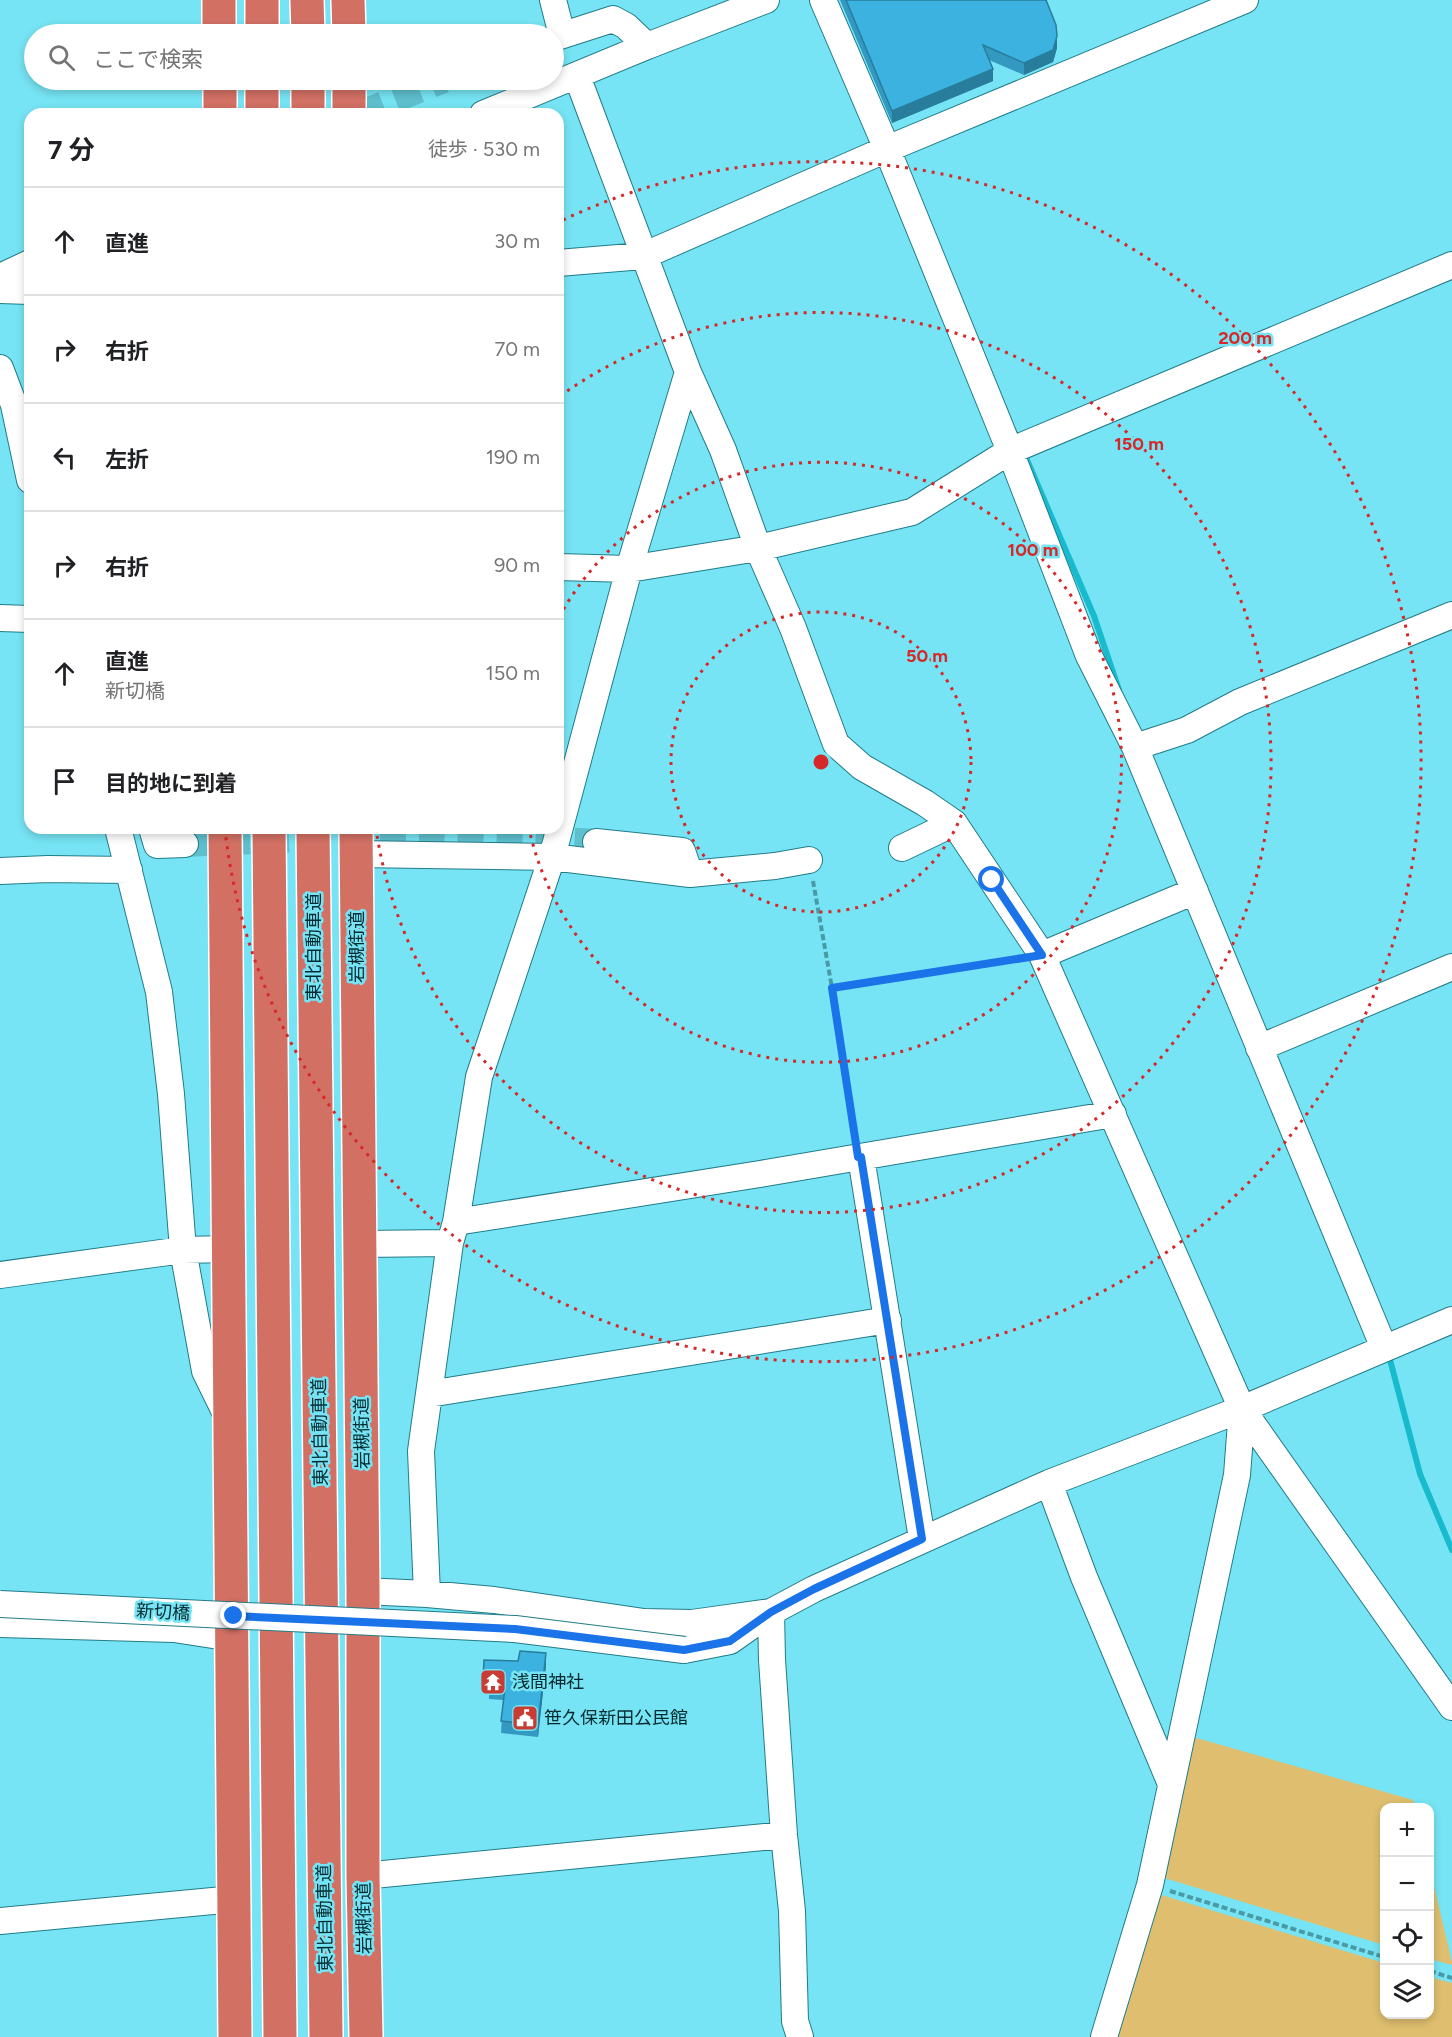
<!DOCTYPE html>
<html lang="ja">
<meta charset="utf-8">
<style>
:root{--surface:#fff;--page:#f2f2f2;--text:#202124;--muted:#757577;--line:#e0e0e0}
body{margin:0;font-family:Figtree,"Noto Sans JP",sans-serif;background:var(--page);color:var(--text)}
.controls{position:absolute;right:18px;bottom:18px;display:grid;overflow:hidden;border-radius:12px;box-shadow:0 3px 9px #0003}
.controls button{width:54px;height:54px;display:grid;place-items:center;padding:0;border:0;border-bottom:2px solid var(--line);background:var(--surface);color:var(--text);font:30px sans-serif}
.stop{position:absolute;width:18px;height:18px;margin:-14px;border:4px solid #1a73e8;border-radius:50%;background:#fff}
.stop.end{background:#1a73e8;border-color:#fff;box-shadow:0 2px 6px #0008}
.list{margin:0;padding:0;list-style:none}
h2{display:flex;justify-content:space-between;align-items:center;height:78px;margin:0;padding:0 24px;font-size:26px}
h2 small{font-size:20px;font-weight:400;color:var(--muted)}
.list li{display:grid;grid-template-columns:39px 1fr auto;gap:18px;align-items:center;box-sizing:border-box;height:108px;padding:0 24px;border-top:2px solid var(--line)}
.list b{display:block;font-size:22px;white-space:nowrap}
.list p{margin:0;font-size:20px;white-space:nowrap;color:var(--muted)}
.list em{font-size:20px;font-style:normal;color:var(--muted)}
.icon{flex:none;width:33px;height:33px;fill:none;stroke:currentColor;stroke-width:2;stroke-linecap:round;stroke-linejoin:round}
.map{position:relative;flex:none;width:1452px;height:2037px;overflow:hidden}
.search{position:absolute;background:var(--surface);box-shadow:0 3px 9px #0003;left:24px;top:24px;width:540px;height:66px;display:flex;align-items:center;gap:15px;box-sizing:border-box;padding:0 21px;border-radius:33px;color:var(--muted);font-size:22px}
.panel{position:absolute;background:var(--surface);box-shadow:0 3px 9px #0003;left:24px;top:108px;width:540px;height:726px;border-radius:18px}
.map>svg:first-child{display:block}
.green{fill:#dfbf6f}
.lines{fill:none;stroke-linecap:round;stroke-linejoin:round}
.stream{stroke:#18bbce;stroke-width:6}
.minor-tunnel{stroke:#5fbfcd;stroke-width:26;stroke-dasharray:26 13;stroke-linecap:butt}
.minor-casing{stroke:#227c88;stroke-width:28}
.highway-casing{stroke:#fff;stroke-width:36}
.path{stroke:#499aa5;stroke-width:4;stroke-dasharray:6 3;stroke-linecap:butt}
.minor{stroke:#fff;stroke-width:26}
.highway{stroke:#d27064;stroke-width:33}
.minor-bridge-casing{stroke:#227c88;stroke-width:28;stroke-linecap:butt}
.minor-bridge{stroke:#fff;stroke-width:26}
.wall{fill:#3399c0}
.shaded-wall{fill:#297d9c}
.building{fill:#3bb2df;stroke:#297d9c;stroke-width:1.5}
.route{stroke:#1a73e8;stroke-width:8}
.ring{fill:none;stroke:#d62828;stroke-width:3;stroke-dasharray:3 6}
.labels{text-anchor:middle;stroke-width:5;stroke-linejoin:round;paint-order:stroke}
.street-label{font-size:18px;fill:#052b30;stroke:#76e4f4}
.poi-label{font-size:18px;fill:#052b30;stroke:#76e4f4;text-anchor:start}
.centre{fill:#d62828;stroke:#76e4f4;stroke-width:3}
.ring-label{font-size:18px;text-anchor:middle;font-weight:bold;fill:#d62828;stroke:#76e4f4;stroke-width:5;stroke-linejoin:round;paint-order:stroke}
</style>
<div class="map">
<svg width="1452" height="2037" viewBox="0 0 1452 2037">
<rect width="100%" height="100%" fill="#76e4f4"/>
<!-- green -->
<path class="green" d="M1193 1737 1413 1800 1415 1807 1384 1808V1945L1158 1876Z
M1430 1869 1452 1962V1965L1430 1959Z
M1155 1893 1384 1963V2014H1430V1977L1452 1983V2037H1112Z"/>
<g class="lines">
<!-- stream -->
<path class="stream" d="M1027 460 1094 616 1119 690
M1388 1352 1420 1474 1452 1550"/>
<!-- minor-tunnel -->
<path class="minor-tunnel" d="M359 114 444 80
M185 844 437 833 596 842"/>
<defs>
<path id="minor" d="M553 0 562 35
M823 0 887 149 1010 451 1089 656 1135 747 1384 1348
M554 38 613 19 626 26 647 46
M577 76 688 372 723 450 758 548 793 628 836 744 862 767 925 803 954 823 1042 955 1242 1409 1452 1707
M483 114 647 46 766 0
M558 263 643 256 887 149 1245 0
M0 277 30 263
M0 290 30 291
M0 368 14 405 30 480
M558 567 629 569 758 548 912 512 1010 451 1452 265
M0 618 30 619
M1135 747 1187 730 1240 702 1452 615
M118 828 159 992 171 1094 183 1250 205 1371 229 1420
M152 828 157 845 185 844
M596 842 682 851 690 874
M902 848 954 823
M356 854 552 857 690 874 775 866 809 860
M0 871 48 869 129 870
M1042 955 1195 891
M1259 1048 1452 967
M861 1157 922 1539
M456 1222 760 1174 1113 1114
M360 1244 450 1243
M0 1275 183 1250 227 1249
M429 1394 888 1320
M1049 1483 1084 1577 1171 1784
M363 1591 427 1594 494 1600 644 1622 692 1623 771 1612 772 1660 784 1835 792 1911 795 2021 800 2037
M427 1594 421 1451 450 1243 456 1222 479 1077 552 857 629 569 688 372
M0 1624 174 1629 232 1638
M684 1650 730 1641 771 1612 814 1589 1049 1483 1242 1409 1452 1320
M363 1876 784 1835
M0 1921 234 1899
M1104 2037 1150 1885 1237 1475 1242 1409"/>
<path id="highway" d="M219 0V34
M262 0V34
M307 0 308 34
M348 0 349 34
M220 80V114
M262 80V114
M308 80V114
M349 80V114
M225 828 235 2037
M269 828 280 2037
M313 828 326 2037
M356 828 363 1591V1876L366 2037"/>
</defs>
<!-- minor casing -->
<use href="#minor" class="minor-casing"/>
<!-- highway casing -->
<use href="#highway" class="highway-casing"/>
<!-- path -->
<path class="path" d="M813 881 832 988 855 1137
M832 988 1018 959
M1170 1891 1384 1957
M1430 1971 1452 1978"/>
<!-- minor -->
<use href="#minor" class="minor"/>
<!-- highway -->
<use href="#highway" class="highway"/>
<defs>
<path id="minor-bridge" d="M0 1604 515 1629 684 1650"/>
</defs>
<!-- minor-bridge casing -->
<use href="#minor-bridge" class="minor-bridge-casing"/>
<!-- minor-bridge -->
<use href="#minor-bridge" class="minor-bridge"/>
</g>
<!-- wall -->
<path class="wall" d="M840 0H1046L1057 48 1053 62 1024 75 989 60 993 81 892 123Z
M484 1660 546 1665 538 1737 501 1733 503 1700 489 1699V1693L483 1692Z"/>
<!-- shaded-wall -->
<path class="shaded-wall" d="M1057 36V48L1053 62 1024 75V63Z
M993 69V81L892 123V111Z
M546 1653V1665L538 1737V1725Z"/>
<!-- building -->
<path class="building" d="M846 0H1046L1056 25 1057 36 1053 50 1024 63 983 45 993 69 892 111Z
M520 1651 546 1653 538 1725 501 1721 505 1688 489 1687V1681L483 1680 484 1660 518 1661Z"/>
<g class="lines">
<!-- route -->
<path class="route" d="M234 1616 515 1629 684 1650 730 1641 771 1612 814 1589 922 1539 861 1157H858L832 988 1042 955 992 880"/>
</g>
<!-- distance rings -->
<g class="ring">
<circle cx="821" cy="762" r="150"/>
<path d="M559 617A300 300 0 1 1 529 829"/>
<path d="M560 396A450 450 0 1 1 376 829"/>
<path d="M563 220A600 600 0 1 1 225 830"/>
</g>
<!-- icons -->
<defs>
<symbol id="temple-square" viewBox="-11 -11 22 22"><rect x="-9" y="-9" width="18" height="18" rx="4" fill="#c93c33" stroke="#76e4f4"/><path d="M0-6L5-2H3V0L6.5 2.5H4V6H1.5V3h-3V6H-4V2.5H-6.5L-3 0V-2H-5Z" fill="#fff"/></symbol>
<symbol id="civic-square" viewBox="-11 -11 22 22"><rect x="-9" y="-9" width="18" height="18" rx="4" fill="#c93c33" stroke="#76e4f4"/><path d="M-.6-6.5H3V-4.5H.6V-3L4-1V1h2V6H-6V1h2V-1L-.6-3ZM-1.2 2.5V6h2.4V2.5Z" fill="#fff"/></symbol>
</defs>
<g fill-rule="evenodd">
<use href="#temple-square" x="478" y="1667" width="30" height="30"/>
<use href="#civic-square" x="510" y="1703" width="30" height="30"/>
</g>
<g class="labels">
<!-- street labels -->
<g class="street-label">
<text transform="translate(314 947) rotate(-90)" y="6">東北自動車道</text>
<text transform="translate(357 947) rotate(-90)" y="6">岩槻街道</text>
<text transform="translate(320 1432) rotate(-91)" y="6">東北自動車道</text>
<text transform="translate(362 1433) rotate(-91)" y="6">岩槻街道</text>
<text transform="translate(163 1612) rotate(3)" y="6">新切橋</text>
<text transform="translate(325 1918) rotate(-91)" y="6">東北自動車道</text>
<text transform="translate(364 1918) rotate(-91)" y="6">岩槻街道</text>
</g>
<!-- poi labels -->
<g class="poi-label">
<text x="512" y="1688">浅間神社</text>
<text x="544" y="1724">笹久保新田公民館</text>
</g>
</g>
<circle cx="821" cy="762" r="9" class="centre"/>
<g class="ring-label">
<text x="1245" y="344">200 m</text>
<text x="1139" y="450">150 m</text>
<text x="1033" y="556">100 m</text>
<text x="927" y="662">50 m</text>
</g>
</svg>
<div class="controls">
<button>+</button>
<button>−</button>
<button><svg class="icon" aria-label="locate" viewBox="0 0 24 24"><circle cx="12" cy="12" r="6"/><path d="M12 2v4M12 18v4M2 12h4M18 12h4"/></svg></button>
<button><svg class="icon" aria-label="layers" viewBox="0 0 24 24"><path d="M12 4l9 5-9 5-9-5zM3 14l9 5 9-5"/></svg></button>
</div>
<div class="stop" style="left:992px;top:880px"></div>
<div class="stop end" style="left:234px;top:1616px"></div>
<div class="search"><svg class="icon" aria-label="search" viewBox="0 0 24 24"><circle cx="10" cy="10" r="6"/><path d="M15 15l6 6"/></svg>ここで検索</div>
<section class="panel">
<h2>7 分<small>徒歩 · 530 m</small></h2>
<ul class="list">
<li><svg class="icon" aria-label="ahead" viewBox="0 0 24 24"><path d="M12 20V5M6 11l6-6 6 6"/></svg><div><b>直進</b></div><em>30 m</em></li>
<li><svg class="icon" aria-label="right" viewBox="0 0 24 24"><path d="M7 20v-9h11M14 6l5 5-5 5"/></svg><div><b>右折</b></div><em>70 m</em></li>
<li><svg class="icon" aria-label="left" viewBox="0 0 24 24"><path d="M17 20v-9H6M10 6l-5 5 5 5"/></svg><div><b>左折</b></div><em>190 m</em></li>
<li><svg class="icon" aria-label="right" viewBox="0 0 24 24"><path d="M7 20v-9h11M14 6l5 5-5 5"/></svg><div><b>右折</b></div><em>90 m</em></li>
<li><svg class="icon" aria-label="ahead" viewBox="0 0 24 24"><path d="M12 20V5M6 11l6-6 6 6"/></svg><div><b>直進</b><p>新切橋</p></div><em>150 m</em></li>
<li><svg class="icon" aria-label="arrive" viewBox="0 0 24 24"><path d="M6 21V4h12l-3 4 3 4H6"/></svg><div><b>目的地に到着</b></div></li>
</ul>
</section>
</div>
